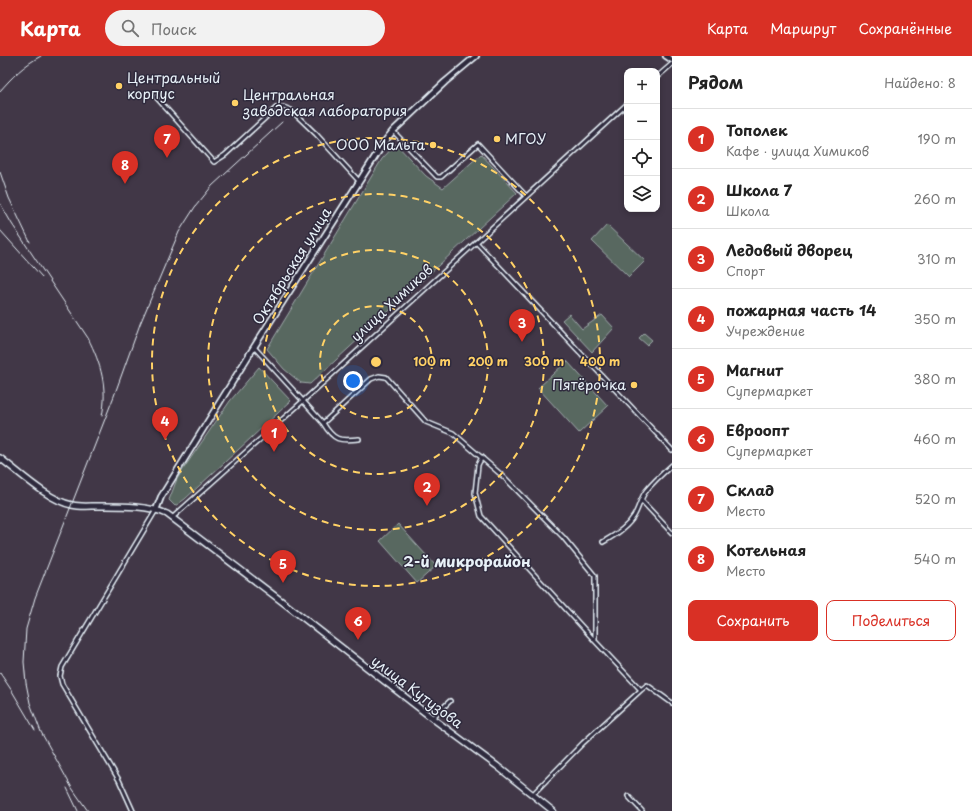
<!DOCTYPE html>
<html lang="ru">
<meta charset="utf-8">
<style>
:root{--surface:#fff;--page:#f2f2f2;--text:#222;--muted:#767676;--line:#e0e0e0;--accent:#d93025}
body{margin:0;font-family:"Playpen Sans",sans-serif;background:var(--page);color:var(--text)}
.controls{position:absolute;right:12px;top:12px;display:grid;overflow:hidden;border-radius:8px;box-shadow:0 2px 6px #0003}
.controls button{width:36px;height:36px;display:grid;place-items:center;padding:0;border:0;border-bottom:1px solid var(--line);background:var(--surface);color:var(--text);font:20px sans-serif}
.you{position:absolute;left:353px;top:325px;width:14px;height:14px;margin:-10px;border:3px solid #fff;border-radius:50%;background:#1a73e8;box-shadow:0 0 0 6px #1a73e833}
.badge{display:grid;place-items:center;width:26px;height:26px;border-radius:50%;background:var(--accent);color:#fff;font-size:13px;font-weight:700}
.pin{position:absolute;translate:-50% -33px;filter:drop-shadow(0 1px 2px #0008)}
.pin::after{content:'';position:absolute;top:21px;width:14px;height:12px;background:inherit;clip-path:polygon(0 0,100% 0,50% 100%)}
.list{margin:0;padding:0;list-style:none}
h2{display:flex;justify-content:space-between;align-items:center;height:52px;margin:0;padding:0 16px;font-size:17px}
h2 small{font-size:13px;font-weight:400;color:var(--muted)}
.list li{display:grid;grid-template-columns:26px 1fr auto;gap:12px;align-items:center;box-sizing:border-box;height:60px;padding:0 16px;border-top:1px solid var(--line)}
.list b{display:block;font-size:15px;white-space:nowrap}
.list p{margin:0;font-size:13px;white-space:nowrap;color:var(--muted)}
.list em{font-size:13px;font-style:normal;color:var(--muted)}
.actions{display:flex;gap:8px;padding:12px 16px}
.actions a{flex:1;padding:9px 0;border:1px solid var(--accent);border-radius:8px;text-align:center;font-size:14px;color:var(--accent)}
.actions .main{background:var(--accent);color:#fff}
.icon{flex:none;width:22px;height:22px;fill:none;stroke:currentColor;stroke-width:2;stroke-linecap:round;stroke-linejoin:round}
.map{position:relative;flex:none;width:672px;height:755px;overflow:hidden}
header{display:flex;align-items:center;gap:24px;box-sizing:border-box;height:56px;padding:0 20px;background:var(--accent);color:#fff}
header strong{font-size:19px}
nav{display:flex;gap:22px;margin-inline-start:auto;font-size:14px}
.search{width:280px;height:36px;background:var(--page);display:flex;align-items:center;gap:10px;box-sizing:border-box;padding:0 14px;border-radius:22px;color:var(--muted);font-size:15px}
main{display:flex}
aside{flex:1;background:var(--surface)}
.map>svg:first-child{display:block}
.green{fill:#586860;stroke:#a0acac}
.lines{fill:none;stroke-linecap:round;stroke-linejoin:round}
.minor-casing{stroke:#e8f1f8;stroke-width:6}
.secondary-casing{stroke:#e8f1f8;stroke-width:8}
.primary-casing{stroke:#e8f1f8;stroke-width:8}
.minor{stroke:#2f2a3d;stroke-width:3}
.secondary{stroke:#2f2a3d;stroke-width:4.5}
.primary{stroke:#2f2a3d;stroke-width:5}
.rail{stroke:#e8f1f8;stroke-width:1}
.ring{fill:none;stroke:#ffd166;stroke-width:2;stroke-dasharray:7 5}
.poi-dot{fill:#ffd166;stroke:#2f2a3d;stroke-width:1.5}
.labels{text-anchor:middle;stroke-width:3;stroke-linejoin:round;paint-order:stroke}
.poi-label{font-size:14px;fill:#e8f1f8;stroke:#2f2a3d;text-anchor:start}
.street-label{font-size:14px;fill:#e8f1f8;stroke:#2f2a3d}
.neighbourhood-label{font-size:15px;font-weight:bold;fill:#e8f1f8;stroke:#2f2a3d}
.centre{fill:#ffd166;stroke:#2f2a3d;stroke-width:2}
.ring-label{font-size:12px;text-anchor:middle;font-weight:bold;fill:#ffd166;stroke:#2f2a3d;stroke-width:3;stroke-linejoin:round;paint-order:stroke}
</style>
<header>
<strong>Карта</strong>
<div class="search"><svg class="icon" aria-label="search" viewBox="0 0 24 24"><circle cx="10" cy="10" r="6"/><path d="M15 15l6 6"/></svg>Поиск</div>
<nav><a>Карта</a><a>Маршрут</a><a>Сохранённые</a></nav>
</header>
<main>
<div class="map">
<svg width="672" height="755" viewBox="0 0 672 755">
<rect width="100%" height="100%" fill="#413747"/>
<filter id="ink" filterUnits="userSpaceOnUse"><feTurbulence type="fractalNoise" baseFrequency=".025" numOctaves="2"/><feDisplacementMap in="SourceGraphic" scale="8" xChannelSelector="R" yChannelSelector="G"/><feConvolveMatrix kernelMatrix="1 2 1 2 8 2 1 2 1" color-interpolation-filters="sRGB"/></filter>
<g filter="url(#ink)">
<!-- green -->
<path class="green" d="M396 88 426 120 443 132 481 98 517 137 310 328 301 327 284 313 267 293 382 103Z
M607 169 645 205 629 221 592 185Z
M569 258 582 273 602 259 614 272 592 296 562 264Z
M644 277 652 284 647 289 639 282Z
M567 305 608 350 579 377 538 332Z
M259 311 291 345 185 443 175 450 169 444 177 423 186 409 230 345Z
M398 468 436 510 417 527 380 485Z"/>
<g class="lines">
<defs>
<path id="minor" d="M657 21 672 8
M156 41 214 106 225 99 276 52 283 51 291 54 316 78 359 125
M393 75 437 121H441L478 88 526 140
M476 186 672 394
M254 291 323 367 371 323 379 320 386 321 426 366 453 377 505 422 563 481 595 520V585
M323 367C334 385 339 385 359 383
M482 401 478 409 475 437 481 460 595 585 641 634 583 687 533 738
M641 444 672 477
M172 462 303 345 627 48
M603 486C614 480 627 472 634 460 639 452 640 443 646 435 653 426 663 417 672 409
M641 634 647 629 672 647
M432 662 450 645
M628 740 642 755
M133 755 119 724 62 628 60 620 62 611 156 454"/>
<path id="secondary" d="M666 0 672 4
M156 454 161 441 254 291 385 85 393 75 445 26 476 0"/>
<path id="primary" d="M0 402C20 417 48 444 72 449 80 451 89 450 97 450 117 450 148 449 167 458L288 550 432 662 497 710 553 755"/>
</defs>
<!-- minor casing -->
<use href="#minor" class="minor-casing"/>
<!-- secondary casing -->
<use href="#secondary" class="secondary-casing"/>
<!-- primary casing -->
<use href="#primary" class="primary-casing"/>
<!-- minor -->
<use href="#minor" class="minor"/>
<!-- secondary -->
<use href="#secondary" class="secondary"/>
<!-- primary -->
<use href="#primary" class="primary"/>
<!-- rail -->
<path class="rail" d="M0 35C12 21 24 9 41 0
M0 116 9 142 30 186
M0 147 12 168 88 282C101 308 108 332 102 360
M0 174 42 221
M0 617 12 635 35 674
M67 732 78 755
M88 755 72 732 41 676 30 647 26 627 24 606 26 573 35 542 114 340 140 268 179 176 195 151 212 130 282 66"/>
</g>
</g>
<!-- distance rings -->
<g class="ring">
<circle cx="376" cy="306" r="56"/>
<circle cx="376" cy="306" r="112"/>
<circle cx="376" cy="306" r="168"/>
<circle cx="376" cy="306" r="224"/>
</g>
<!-- markers -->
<g class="poi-dot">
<circle cx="119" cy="30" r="4"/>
<circle cx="235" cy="47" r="4"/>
<circle cx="497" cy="83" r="4"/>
<circle cx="433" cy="89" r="4"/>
<circle cx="634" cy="329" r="4"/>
</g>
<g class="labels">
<!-- poi labels -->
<g class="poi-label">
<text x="127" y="27">Центральный<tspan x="127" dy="16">корпус</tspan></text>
<text x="243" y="44">Центральная<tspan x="243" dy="16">заводская лаборатория</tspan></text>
<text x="505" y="88">МГОУ</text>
<text x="425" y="94" text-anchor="end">ООО Мальта</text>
<text x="626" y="334" text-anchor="end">Пятёрочка</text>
</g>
<!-- street labels -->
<g class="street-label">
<text transform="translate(292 210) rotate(-58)" y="5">Октябрьская улица</text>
<text transform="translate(392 247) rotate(-43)" y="5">улица Химиков</text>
<text transform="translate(417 636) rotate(37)" y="5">улица Кутузова</text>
</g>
<!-- neighbourhood labels -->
<g class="neighbourhood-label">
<text x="467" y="511">2-й микрорайон</text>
</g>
</g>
<circle cx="376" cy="306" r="6" class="centre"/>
<g class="ring-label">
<text x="432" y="310">100 m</text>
<text x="488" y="310">200 m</text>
<text x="544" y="310">300 m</text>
<text x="600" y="310">400 m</text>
</g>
</svg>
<div class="controls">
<button>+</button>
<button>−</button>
<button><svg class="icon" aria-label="locate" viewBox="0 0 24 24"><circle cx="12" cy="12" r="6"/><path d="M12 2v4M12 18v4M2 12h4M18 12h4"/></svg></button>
<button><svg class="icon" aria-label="layers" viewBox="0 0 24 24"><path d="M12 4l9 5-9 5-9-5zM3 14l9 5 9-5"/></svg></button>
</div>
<div class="you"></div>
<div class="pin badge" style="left:274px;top:396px">1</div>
<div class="pin badge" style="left:427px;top:450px">2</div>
<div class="pin badge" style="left:522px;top:286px">3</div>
<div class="pin badge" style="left:165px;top:384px">4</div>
<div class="pin badge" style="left:283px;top:527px">5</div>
<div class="pin badge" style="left:358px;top:584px">6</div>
<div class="pin badge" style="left:167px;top:102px">7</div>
<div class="pin badge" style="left:125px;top:128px">8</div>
</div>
<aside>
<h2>Рядом<small>Найдено: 8</small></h2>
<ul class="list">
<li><span class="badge">1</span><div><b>Тополек</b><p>Кафе · улица Химиков</p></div><em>190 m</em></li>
<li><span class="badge">2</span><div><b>Школа 7</b><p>Школа</p></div><em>260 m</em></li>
<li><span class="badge">3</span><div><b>Ледовый дворец</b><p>Спорт</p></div><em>310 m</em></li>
<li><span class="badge">4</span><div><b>пожарная часть 14</b><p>Учреждение</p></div><em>350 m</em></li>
<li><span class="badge">5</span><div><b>Магнит</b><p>Супермаркет</p></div><em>380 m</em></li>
<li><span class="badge">6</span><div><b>Евроопт</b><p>Супермаркет</p></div><em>460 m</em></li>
<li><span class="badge">7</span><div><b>Склад</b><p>Место</p></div><em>520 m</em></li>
<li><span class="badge">8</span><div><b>Котельная</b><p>Место</p></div><em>540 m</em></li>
</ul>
<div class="actions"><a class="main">Сохранить</a><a>Поделиться</a></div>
</aside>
</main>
